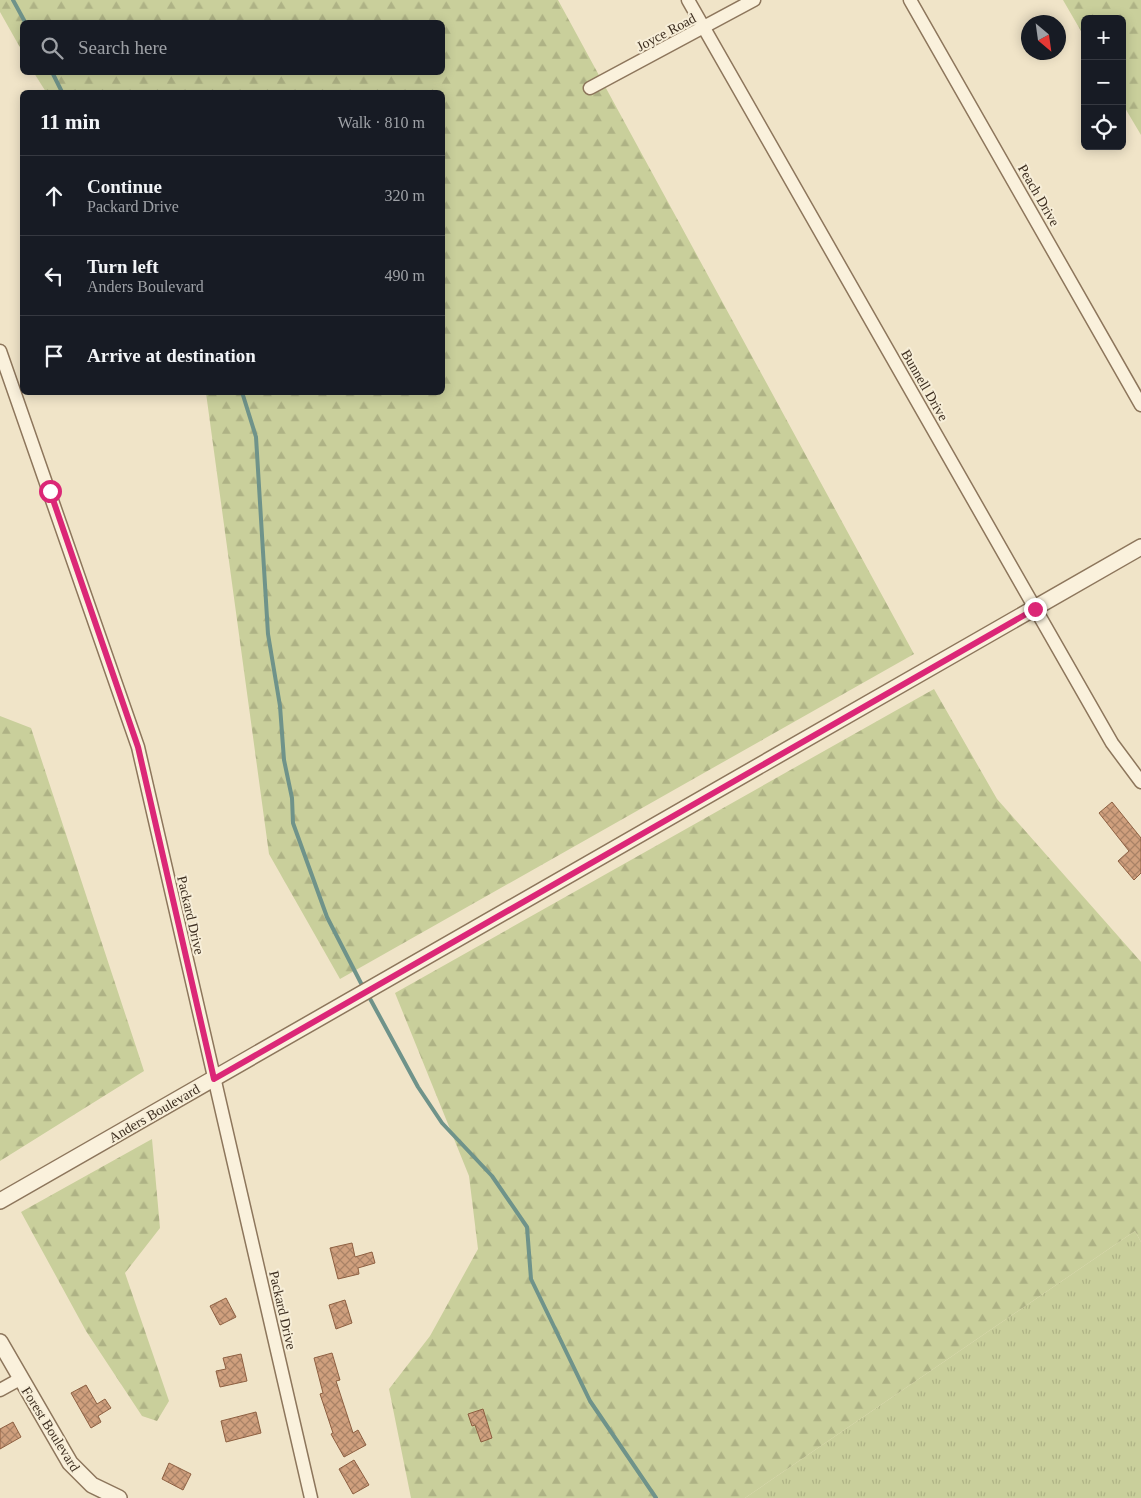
<!DOCTYPE html>
<meta charset="utf-8">
<style>
:root{--surface:#171b24;--page:#242831;--text:#f1f3f6;--muted:#9ea1a6;--line:#363941}
body{margin:0;font-family:Georgia,serif;background:var(--page);color:var(--text)}
.controls{position:absolute;right:15px;top:15px;display:grid;overflow:hidden;border-radius:8px;box-shadow:0 2px 12px #0003}
.controls button{width:45px;height:45px;display:grid;place-items:center;padding:0;border:0;border-bottom:1px solid var(--line);background:var(--surface);color:var(--text);font:25px sans-serif}
.compass{position:absolute;left:1021px;top:15px;width:45px;height:45px;border-radius:50%;background:var(--surface);box-shadow:0 2px 12px #0003;rotate:151deg}
.stop{position:absolute;width:15px;height:15px;margin:-11px;border:4px solid #db2777;border-radius:50%;background:#fff}
.stop.end{background:#db2777;border-color:#fff;box-shadow:0 1px 5px #0008}
.list{margin:0;padding:0;list-style:none}
h2{display:flex;justify-content:space-between;align-items:center;height:65px;margin:0;padding:0 20px;font-size:21px}
h2 small{font-size:16px;font-weight:400;color:var(--muted)}
.list li{display:grid;grid-template-columns:32px 1fr auto;gap:15px;align-items:center;box-sizing:border-box;height:80px;padding:0 20px;border-top:1px solid var(--line)}
.list b{display:block;font-size:19px;white-space:nowrap}
.list p{margin:0;font-size:16px;white-space:nowrap;color:var(--muted)}
.list em{font-size:16px;font-style:normal;color:var(--muted)}
.icon{flex:none;width:28px;height:28px;fill:none;stroke:currentColor;stroke-width:2;stroke-linecap:round;stroke-linejoin:round}
.map{position:relative;flex:none;width:1141px;height:1498px;overflow:hidden}
.search{position:absolute;background:var(--surface);box-shadow:0 2px 12px #0003;left:20px;top:20px;width:425px;height:55px;display:flex;align-items:center;gap:12px;box-sizing:border-box;padding:0 18px;border-radius:8px;color:var(--muted);font-size:19px}
.panel{position:absolute;background:var(--surface);box-shadow:0 2px 12px #0003;left:20px;top:90px;width:425px;height:305px;border-radius:8px}
.map>svg:first-child{display:block}
.grass{fill:url(#grass-tufts)}
.forest{fill:url(#forest-firs)}
.lines{fill:none;stroke-linecap:round;stroke-linejoin:round}
.stream{stroke:#6f938a;stroke-width:4}
.building{fill:url(#building-cross-hatch);stroke:#8d5f41}
.minor-casing{stroke:#8d765c;stroke-width:15}
.tertiary-casing{stroke:#8d765c;stroke-width:18}
.minor{stroke:#faf1dc;stroke-width:12}
.tertiary{stroke:#faf1dc;stroke-width:15}
.route{stroke:#db2777;stroke-width:6}
.labels{text-anchor:middle;stroke-width:4;stroke-linejoin:round;paint-order:stroke}
.street-label{font-size:14px;fill:#3d2e20;stroke:#f7eed8}
</style>
<div class="map">
<svg width="1141" height="1498" viewBox="0 0 1141 1498">
<defs>
<pattern id="grass-tufts" width="24" height="20" patternUnits="userSpaceOnUse" patternTransform="scale(1.25)"><rect width="24" height="20" fill="#c9cf9b"/><path d="M3 7l-1-3M5 7V3M7 7l1-3M15 17l-1-3M17 17v-4M19 17l1-3" fill="none" stroke="#aeb285"/></pattern>
<pattern id="forest-firs" width="22" height="20" patternUnits="userSpaceOnUse" patternTransform="scale(1.25)"><rect width="22" height="20" fill="#c9cf9b"/><path d="M5 1l3.5 6h-7zM16 11l3.5 6h-7z" fill="#aeb285"/></pattern>
<pattern id="building-cross-hatch" width="8" height="8" patternUnits="userSpaceOnUse" patternTransform="scale(1.25)"><rect width="8" height="8" fill="#cf9f7d"/><path d="M0 0l8 8M0 8l8-8" fill="none" stroke="#a98266"/></pattern>
</defs>
<rect width="100%" height="100%" fill="#f0e4c8"/>
<!-- grass -->
<path class="grass" d="M1135 1231 1141 1242V1498H745Z"/>
<!-- forest -->
<path class="forest" d="M0 0H558L914 654 340 979 269 854 206 393 442 392V92H46L34 73 442 72V22H22V51L0 12Z
M1063 0H1141V135L1122 103V19H1085V38Z
M934 689 997 799 1141 962V1242L1135 1231 745 1498H411L389 1389 430 1336 478 1249 469 1176 395 993Z
M0 716 31 728 144 1071 0 1161Z
M152 1139 160 1228 125 1273 169 1401 157 1421 142 1416 86 1331 21 1212Z"/>
<g class="lines">
<!-- stream -->
<path class="stream" d="M13 0 25 22
M52 72 62 92
M242 392 256 437 268 634 280 706 284 760 292 798 293 823 327 917 364 989
M368 995 418 1087 442 1123 492 1176 527 1227 531 1279 590 1401 656 1498"/>
</g>
<!-- building -->
<path class="building" d="M1112 802 1141 838V873L1134 880 1118 861 1129 851 1099 813Z
M352 1243 355 1257 372 1252 375 1263 358 1268 359 1274 338 1279 330 1248Z
M226 1298 236 1317 220 1325 210 1306Z
M345 1300 352 1323 336 1329 329 1305Z
M332 1353 340 1380 336 1381 353 1433 358 1430 366 1445 344 1457 331 1434 333 1433 320 1394 323 1393 314 1358Z
M241 1354 247 1381 220 1387 216 1371 226 1369 223 1358Z
M86 1385 97 1404 105 1399 111 1408 98 1416 101 1422 91 1428 71 1393Z
M483 1409 492 1438 481 1442 475 1425 472 1426 468 1414Z
M256 1412 261 1433 226 1442 221 1421Z
M13 1422 21 1437 0 1449V1429Z
M354 1460 369 1485 353 1494 339 1469Z
M169 1463 191 1474 183 1490 162 1479Z"/>
<g class="lines">
<defs>
<path id="minor" d="M688 0 1112 743 1141 782
M910 0 1141 405
M590 88 754 0
M0 351 138 747 311 1498
M0 1390 20 1379"/>
<path id="tertiary" d="M0 1201 1141 547
M0 1342 70 1463 92 1485 119 1498"/>
</defs>
<!-- minor casing -->
<use href="#minor" class="minor-casing"/>
<!-- tertiary casing -->
<use href="#tertiary" class="tertiary-casing"/>
<!-- minor -->
<use href="#minor" class="minor"/>
<!-- tertiary -->
<use href="#tertiary" class="tertiary"/>
</g>
<g class="lines">
<!-- route -->
<path class="route" d="M50 491 138 747 214 1079 1035 609"/>
</g>
<g class="labels">
<!-- street labels -->
<g class="street-label">
<text transform="translate(666 32) rotate(-28)" y="5">Joyce Road</text>
<text transform="translate(1039 195) rotate(60)" y="5">Peach Drive</text>
<text transform="translate(925 385) rotate(60)" y="5">Bunnell Drive</text>
<text transform="translate(191 915) rotate(77)" y="5">Packard Drive</text>
<text transform="translate(154 1113) rotate(-30)" y="5">Anders Boulevard</text>
<text transform="translate(283 1310) rotate(77)" y="5">Packard Drive</text>
<text transform="translate(51 1429) rotate(58)" y="5">Forest Boulevard</text>
</g>
</g>
</svg>
<div class="controls">
<button>+</button>
<button>−</button>
<button><svg class="icon" aria-label="locate" viewBox="0 0 24 24"><circle cx="12" cy="12" r="6"/><path d="M12 2v4M12 18v4M2 12h4M18 12h4"/></svg></button>
</div>
<svg class="compass" viewBox="-18 -18 36 36"><path d="M0-13l5 13h-10z" fill="#e53935"/><path d="M0 13l5-13h-10z" fill="#9ea1a6"/></svg>
<div class="stop" style="left:50px;top:491px"></div>
<div class="stop end" style="left:1035px;top:609px"></div>
<div class="search"><svg class="icon" aria-label="search" viewBox="0 0 24 24"><circle cx="10" cy="10" r="6"/><path d="M15 15l6 6"/></svg>Search here</div>
<section class="panel">
<h2>11 min<small>Walk · 810 m</small></h2>
<ul class="list">
<li><svg class="icon" aria-label="ahead" viewBox="0 0 24 24"><path d="M12 20V5M6 11l6-6 6 6"/></svg><div><b>Continue</b><p>Packard Drive</p></div><em>320 m</em></li>
<li><svg class="icon" aria-label="left" viewBox="0 0 24 24"><path d="M17 20v-9H6M10 6l-5 5 5 5"/></svg><div><b>Turn left</b><p>Anders Boulevard</p></div><em>490 m</em></li>
<li><svg class="icon" aria-label="arrive" viewBox="0 0 24 24"><path d="M6 21V4h12l-3 4 3 4H6"/></svg><div><b>Arrive at destination</b></div></li>
</ul>
</section>
</div>
